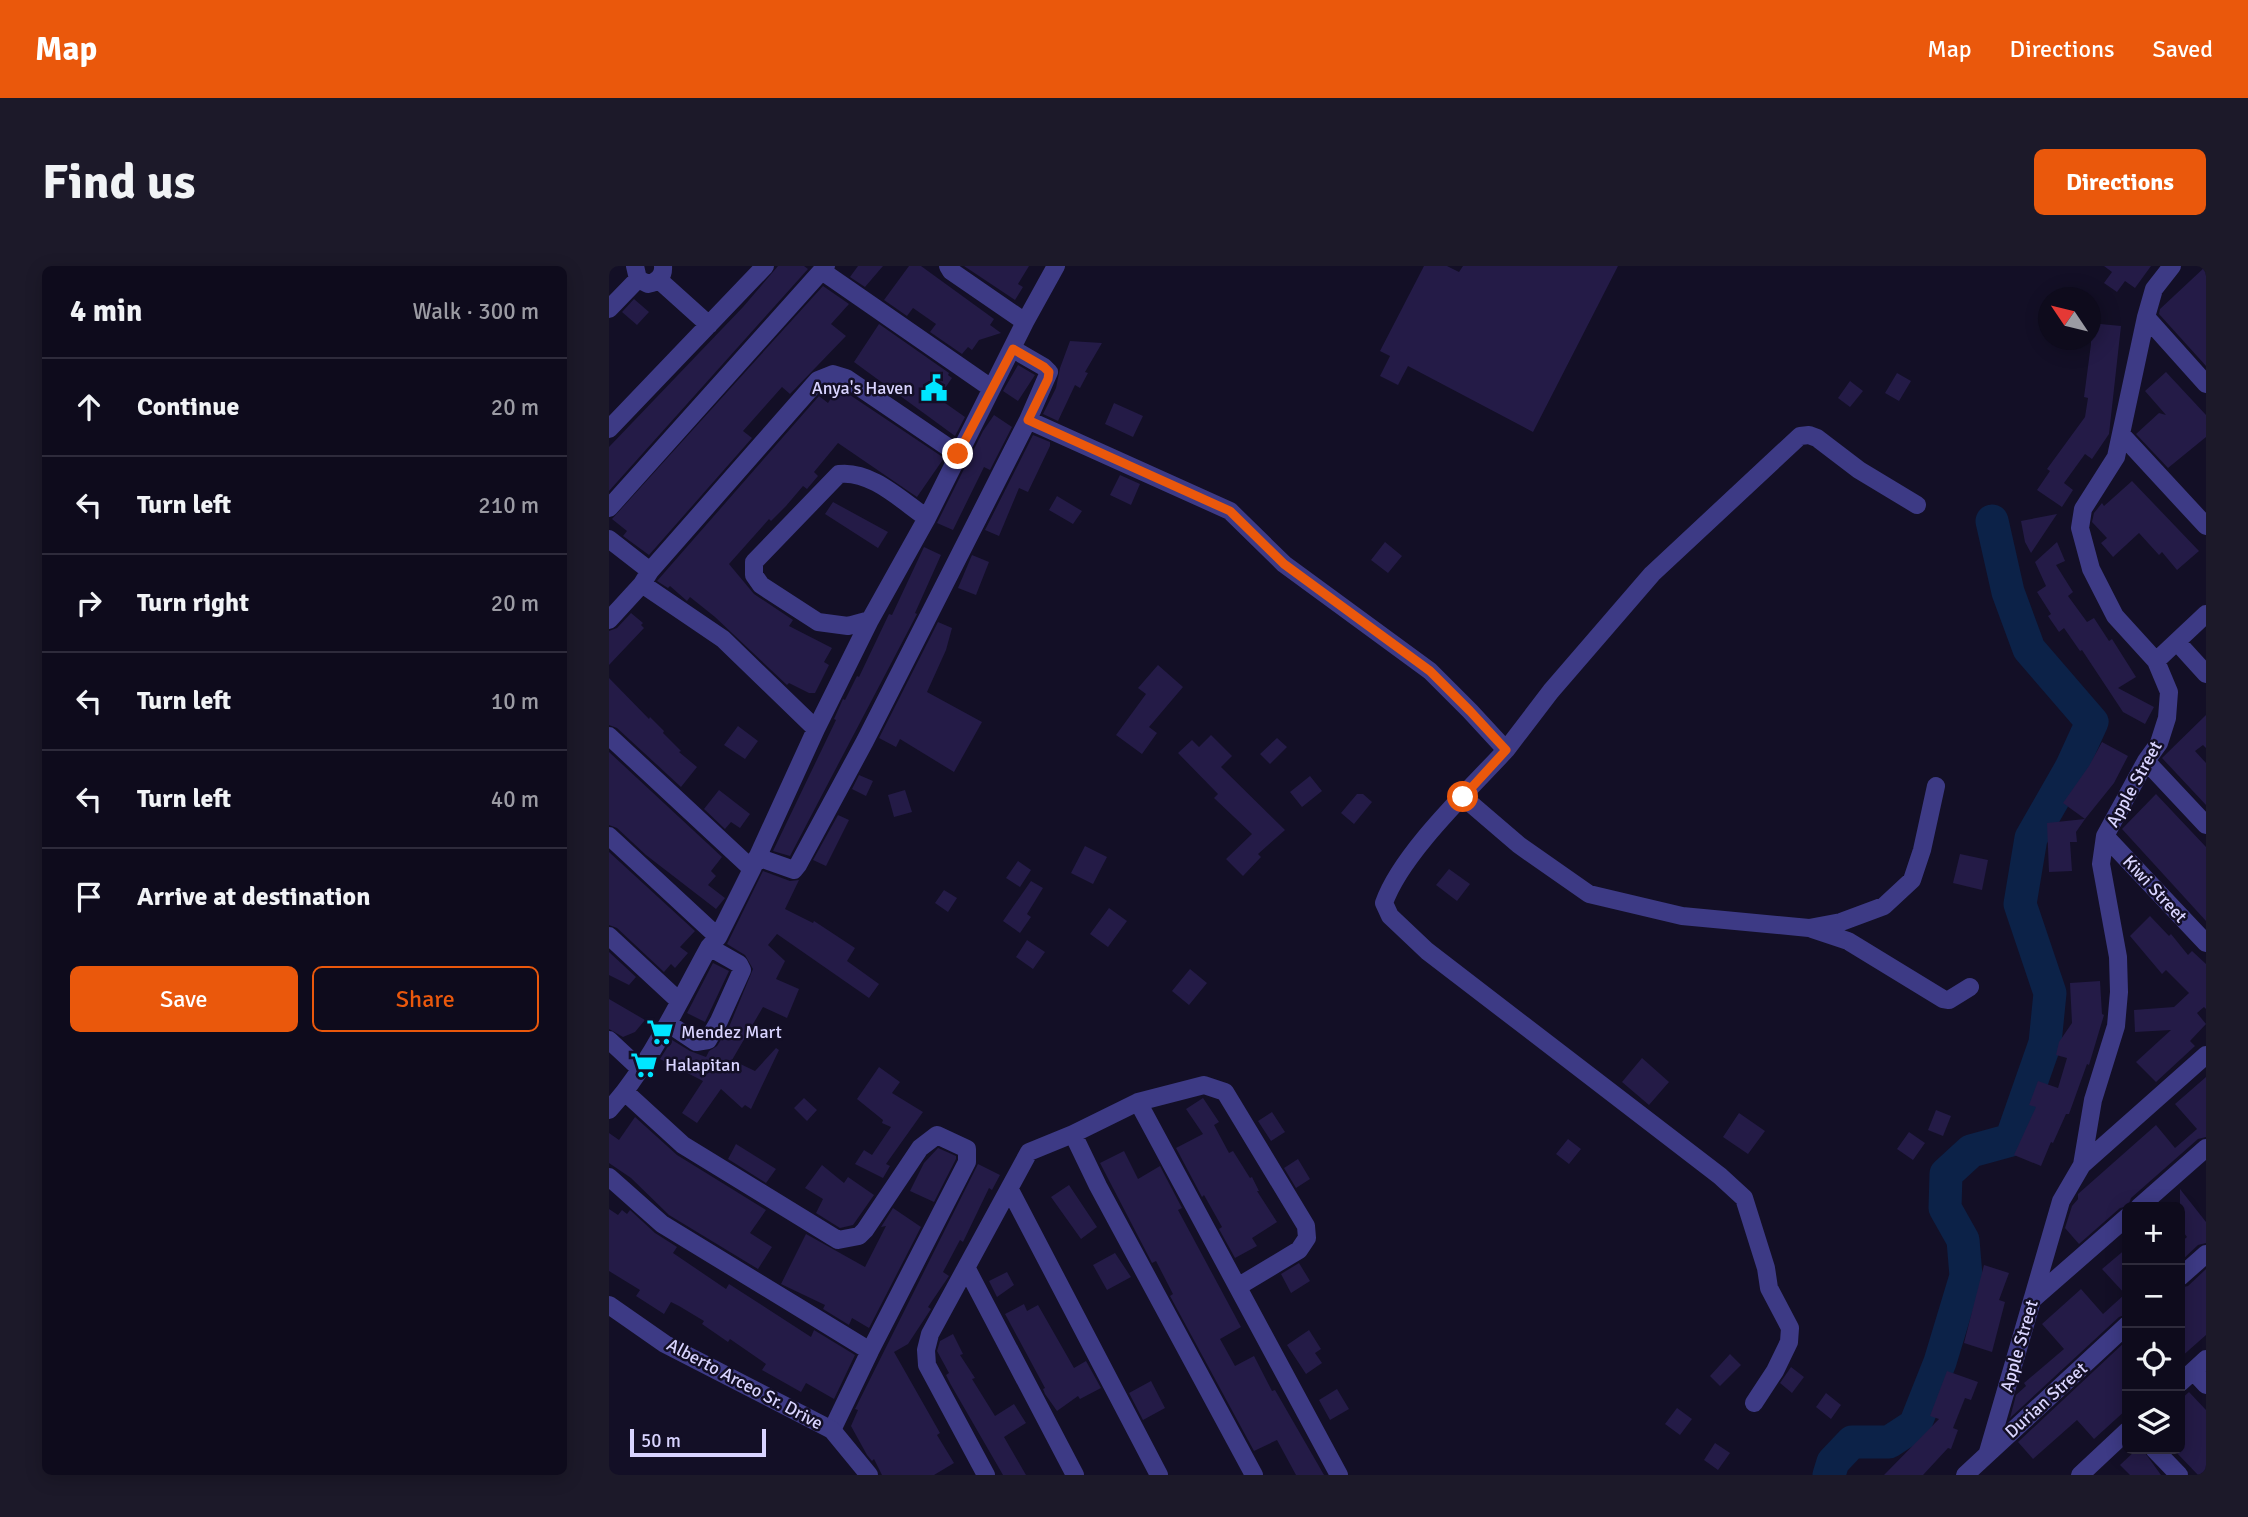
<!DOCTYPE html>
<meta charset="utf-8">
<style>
:root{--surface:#0e0b1c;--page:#1c1929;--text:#f1f3f6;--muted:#9b9ba3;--line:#2e2b3b;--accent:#ea580c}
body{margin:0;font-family:Signika,sans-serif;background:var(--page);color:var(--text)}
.controls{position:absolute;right:21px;bottom:21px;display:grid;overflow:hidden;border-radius:10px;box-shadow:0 4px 18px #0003}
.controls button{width:63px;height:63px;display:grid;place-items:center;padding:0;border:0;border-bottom:2px solid var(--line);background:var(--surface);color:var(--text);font:35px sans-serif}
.compass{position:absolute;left:1429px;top:21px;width:63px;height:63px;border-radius:50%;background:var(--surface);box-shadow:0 4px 18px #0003;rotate:305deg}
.scale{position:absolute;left:21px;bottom:18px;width:136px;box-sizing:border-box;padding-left:7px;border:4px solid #d9d4ff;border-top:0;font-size:19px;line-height:24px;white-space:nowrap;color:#d9d4ff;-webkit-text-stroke:5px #130f26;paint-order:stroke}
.stop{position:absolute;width:21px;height:21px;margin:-16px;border:5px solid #ea580c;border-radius:50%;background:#fff}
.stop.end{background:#ea580c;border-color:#fff;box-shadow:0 2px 7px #0008}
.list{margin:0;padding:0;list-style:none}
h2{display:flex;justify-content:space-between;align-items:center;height:91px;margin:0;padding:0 28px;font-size:30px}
h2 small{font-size:23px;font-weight:400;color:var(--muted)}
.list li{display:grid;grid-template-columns:46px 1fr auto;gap:21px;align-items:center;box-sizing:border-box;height:98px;padding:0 28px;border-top:2px solid var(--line)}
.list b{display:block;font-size:26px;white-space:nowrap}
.list em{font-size:23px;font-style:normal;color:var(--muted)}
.actions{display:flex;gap:14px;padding:21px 28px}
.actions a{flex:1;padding:16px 0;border:2px solid var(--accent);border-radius:10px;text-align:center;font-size:24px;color:var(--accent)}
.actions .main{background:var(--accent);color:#fff}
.icon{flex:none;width:38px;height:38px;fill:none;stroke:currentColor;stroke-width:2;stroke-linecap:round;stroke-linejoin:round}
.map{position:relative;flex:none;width:1597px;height:1209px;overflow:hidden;border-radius:10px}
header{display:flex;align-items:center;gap:42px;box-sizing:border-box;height:98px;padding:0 35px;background:var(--accent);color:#fff}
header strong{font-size:33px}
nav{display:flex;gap:38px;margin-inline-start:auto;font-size:24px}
.intro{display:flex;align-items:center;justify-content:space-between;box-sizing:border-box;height:168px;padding:0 42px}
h1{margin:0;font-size:49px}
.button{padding:18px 32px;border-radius:10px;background:var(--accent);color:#fff;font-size:24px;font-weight:700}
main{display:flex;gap:42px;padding:0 42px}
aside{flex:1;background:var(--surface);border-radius:10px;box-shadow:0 4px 18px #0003}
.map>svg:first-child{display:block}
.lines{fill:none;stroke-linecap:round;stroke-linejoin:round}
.river{stroke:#0c2248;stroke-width:33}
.building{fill:#241b47}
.minor{stroke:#3d3a85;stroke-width:18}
.tertiary{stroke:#3d3a85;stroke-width:18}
.route{stroke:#ea580c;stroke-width:9}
.labels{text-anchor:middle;stroke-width:5;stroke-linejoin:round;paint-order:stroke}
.poi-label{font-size:18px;fill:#d9d4ff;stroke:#130f26;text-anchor:start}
.street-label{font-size:18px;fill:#d9d4ff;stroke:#130f26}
</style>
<header>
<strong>Map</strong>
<nav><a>Map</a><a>Directions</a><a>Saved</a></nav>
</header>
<div class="intro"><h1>Find us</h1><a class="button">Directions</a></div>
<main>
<aside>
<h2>4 min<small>Walk · 300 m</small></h2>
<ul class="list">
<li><svg class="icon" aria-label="ahead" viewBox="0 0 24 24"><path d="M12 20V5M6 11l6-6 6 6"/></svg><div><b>Continue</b></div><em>20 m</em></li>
<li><svg class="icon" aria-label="left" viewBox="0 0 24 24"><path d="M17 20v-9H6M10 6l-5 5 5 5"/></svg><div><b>Turn left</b></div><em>210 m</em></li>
<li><svg class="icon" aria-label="right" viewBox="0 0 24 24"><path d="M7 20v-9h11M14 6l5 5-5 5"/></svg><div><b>Turn right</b></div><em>20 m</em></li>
<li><svg class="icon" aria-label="left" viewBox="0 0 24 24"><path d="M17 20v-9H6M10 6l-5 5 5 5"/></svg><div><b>Turn left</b></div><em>10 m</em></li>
<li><svg class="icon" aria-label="left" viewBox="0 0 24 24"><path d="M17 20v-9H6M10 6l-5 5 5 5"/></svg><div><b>Turn left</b></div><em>40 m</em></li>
<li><svg class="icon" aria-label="arrive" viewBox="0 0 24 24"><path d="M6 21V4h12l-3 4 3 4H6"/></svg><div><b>Arrive at destination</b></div></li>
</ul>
<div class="actions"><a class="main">Save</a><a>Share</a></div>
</aside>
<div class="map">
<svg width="1597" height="1209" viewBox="0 0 1597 1209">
<rect width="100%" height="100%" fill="#130f26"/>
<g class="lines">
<!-- river -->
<path class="river" d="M1220 1209 1224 1196 1243 1176H1280L1306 1159 1331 1096 1357 1010 1354 974 1336 942 1337 908 1362 885 1402 874 1436 777 1441 727 1411 638 1422 572 1462 502 1483 456 1420 383 1399 326 1383 255"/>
</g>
<!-- building -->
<path class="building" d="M169 0H195L199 3 0 225V181L134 41Z
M249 0H274L256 21 241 11Z
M300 0H312L385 53 381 59 392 67 370 74 363 84 359 81 353 88 321 66 327 58 304 42 298 50 275 34Z
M355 0H420L409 18 414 21 406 34Z
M815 0H838L850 6 854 0H1009L924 166 799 100 789 119 771 110 781 90 771 85Z
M1495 0H1542L1526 22 1516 15 1508 26 1495 17 1503 6Z
M1597 0V100L1550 48 1551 43Z
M214 20 240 38 222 58 237 70 181 128 173 121 134 165 143 172 40 289 14 270 18 265 3 253Z
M25 33 40 46 28 59 13 46Z
M1481 57 1512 60 1500 168 1483 193 1476 188 1455 217 1464 224 1453 241 1428 224 1441 205 1438 203 1476 151 1479 132 1475 131 1482 78Z
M270 58 340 107 339 109 343 112 329 132 356 151 346 170 245 96Z
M461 75 493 77 476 106 479 107 471 122 466 119 449 155 434 148 447 122 451 102Z
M409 99 426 109 409 135 394 125Z
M1557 106 1597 149V171L1559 202 1527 168 1550 147 1557 149 1536 125Z
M1288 107 1302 115 1290 135 1276 127Z
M1241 115 1254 125 1241 141 1229 132Z
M229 121 335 192 308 231 229 177 205 206 209 210 198 223 194 220 177 240 162 255 160 253 120 298 145 328 184 354 180 360 223 382 215 396 220 399 206 427H200L180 417 178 419 106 351 81 331 78 335 61 320 59 322 48 315 210 130 219 137Z
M505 137 534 150 524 171 496 158Z
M385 149 403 161 381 204 375 201 344 264 328 257 374 165Z
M424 169 441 176V180L419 226 410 222 390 270 376 264Z
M511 209 531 218 522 239 501 229Z
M1523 215 1590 285 1568 304 1553 286 1550 289 1530 267 1504 291 1492 277 1498 272 1483 256 1485 247 1493 237 1495 240Z
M448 230 473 245 464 258 440 244Z
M224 236 279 266 269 282 216 248Z
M1448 248 1422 287 1416 276 1412 255Z
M776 276 793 290 779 307 762 294Z
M1448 276 1456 295 1447 299 1464 326 1459 330 1478 356 1485 352 1500 375 1503 373 1527 411 1509 422 1545 441 1536 458 1514 446 1473 384 1471 385 1455 362 1450 366 1439 350 1442 348 1428 326 1437 320 1426 296Z
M315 281 332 289 306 347 308 348 181 590 164 585 227 454 225 453 234 433 236 434 248 410 250 411 280 348 283 349Z
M363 289 380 296 367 329 349 322Z
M22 347 34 357 32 359 35 362 0 399V365L8 362Z
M329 356 343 362 337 384 318 426 373 456 345 506 291 473 287 481 270 472Z
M549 399 574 421 540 461 548 467 533 488 507 469 537 428 529 422Z
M0 412 40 453 41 451 55 465 54 467 72 485 70 486 88 501 72 521 8 462 0 459Z
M1597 449V482L1594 479 1586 485 1597 497V539L1553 492Z
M129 460 149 475 136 493 115 479Z
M602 469 623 490 612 501 676 564 649 588 652 591 634 610 617 593 643 568 605 532 609 528 569 487 583 474 590 481Z
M668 472 678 481 661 498 651 488Z
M1493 476 1519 490 1505 517 1476 553 1454 537 1480 500Z
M0 486 113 591 102 605 107 610 99 619 116 632 107 643 37 589 8 562 0 559Z
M250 509 264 515 257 530 243 523Z
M701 510 713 525 693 541 681 526Z
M110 524 141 548 131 562 122 556 116 563 95 543Z
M296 524 303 546 285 551 279 529Z
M748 528H754L763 536 745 558 732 547Z
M1547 528 1597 581V655L1513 563Z
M229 549 240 554 217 600 204 594Z
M1476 553 1467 566 1468 576H1461L1463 605 1440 606 1438 557Z
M476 580 498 591 484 618 462 607Z
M0 586 86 665 71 681 79 687 66 702 62 698 55 706 8 662 0 659Z
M1351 588 1379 594 1373 624 1344 617Z
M409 595 422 604 411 621 397 612Z
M840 603 861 618 848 635 827 619Z
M154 605 181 615 190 614 176 643 204 657 205 655 246 682 238 695 270 718 260 732 168 668 159 679 176 695 167 713 190 723 178 752 154 741 123 794 146 805 167 782 170 784 142 843 136 839 133 842 112 823 88 857 73 847 94 815 51 793 63 774 81 785 97 791 100 785 108 780 120 761 144 703 136 689 118 678Z
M422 615 434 622 418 648 422 651 411 667 394 655Z
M335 624 348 632 339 646 326 637Z
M500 642 518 655 499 681 481 668Z
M1541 650 1560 670 1562 668 1579 689 1583 685 1597 698V743L1595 741 1588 747 1597 758 1581 775 1586 780 1547 816 1527 796 1562 764 1526 766 1525 744 1565 741 1580 727 1557 704 1553 708 1521 670Z
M418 674 436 686 424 703 407 691Z
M0 686 27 711 20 719 0 709Z
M104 697 120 705 96 756 78 747Z
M581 703 598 717 580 739 563 725Z
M1491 715 1493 748 1495 749 1480 799 1478 798 1460 848H1457L1444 877 1442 876 1432 900 1405 889 1427 841 1420 839 1429 815 1449 822 1458 792 1447 789 1450 776 1463 757 1461 717Z
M0 733 36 754 26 766 14 771 0 763Z
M1033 792 1060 816 1040 839 1013 816Z
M270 801 291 816 283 827 314 846 277 898 281 900 274 912 246 898 255 884 263 889 282 861 273 857 274 854 248 833Z
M1597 811V871L1589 873 1522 932 1519 940 1511 942 1470 978 1456 962 1463 940 1469 933V928L1547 859 1566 882 1588 863 1566 838Z
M195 832 208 844 198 855 185 842Z
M594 832 610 856 605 859 620 887 624 885 641 912 643 911 650 925H648L668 956 643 972 648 980 626 992 610 963 613 961 595 929 593 931 567 882 594 868 577 843Z
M1327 844 1342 850 1334 870 1319 864Z
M663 846 676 866 662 875 649 855Z
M1130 847 1156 865 1139 888 1114 871Z
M26 851 68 889 157 944 141 967 163 981 149 1003 60 949 22 912 0 897V867L10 874Z
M1300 866 1316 877 1304 894 1288 883Z
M959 873 972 883 960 898 947 888Z
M127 878 167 903 157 917 119 893Z
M329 882 347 890V893L325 936 301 925 315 897Z
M515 885 529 913 551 900 573 942 569 944 632 1061 611 1073 626 1100 645 1090 663 1125 666 1124 715 1209H687L668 1174 645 1185 561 1030 564 1028 547 995 543 997 491 897Z
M689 893 701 913 687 922 675 902Z
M369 898 391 909 383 924 380 922 354 976 351 974 334 1006 340 1010 319 1041 322 1043 299 1078 285 1086 331 1167 328 1169 345 1197 325 1209H273L265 1193 263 1195 258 1189 242 1160 249 1144 246 1143Z
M213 899 235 917 239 911 265 929 244 959 231 962 207 947 214 933 196 922Z
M460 919 488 961 472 973 442 931Z
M1571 923 1597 956V977L1589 979 1571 996V977L1578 971 1571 962Z
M284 942 312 961 260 1062 243 1052 240 1059 214 1043 216 1039 172 1018 197 968 256 1001 277 960 272 961Z
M0 943 9 949 13 944 18 948 21 944 46 967 68 981 64 987 117 1023 120 1018 202 1071 205 1064 246 1089 225 1133 197 1117 192 1126 153 1104 157 1098 121 1073 119 1076 93 1058 95 1055 70 1040 62 1036 55 1048 27 1030 31 1024 0 1005Z
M1518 982V1048L1510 1051 1401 1152 1407 1129 1417 1120 1415 1117 1455 1083 1433 1058 1472 1023 1494 1048 1516 1028 1493 1003Z
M506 987 522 1011 498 1024 484 999Z
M690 997 701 1015 682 1027 672 1008Z
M1375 999 1400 1007 1390 1034 1396 1036 1383 1086 1355 1077Z
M1597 1003V1069L1571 1092V1022L1579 1020Z
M398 1006 405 1019 388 1031 380 1015Z
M415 1038 418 1045 429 1039 465 1102 477 1095 492 1122 471 1133 469 1130 448 1145 436 1128 434 1123 436 1122 396 1048Z
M700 1064 712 1083 706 1087 713 1097 697 1108 678 1079Z
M344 1068 354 1088 351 1089 366 1112 363 1113 386 1150 405 1138 417 1157 395 1171 417 1209H394L342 1119 337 1109 340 1107 328 1085 331 1075Z
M1518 1074V1143L1485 1173 1468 1154 1424 1193 1409 1176Z
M1121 1088 1132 1099 1111 1120 1101 1110Z
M1182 1101 1195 1111 1183 1127 1171 1117Z
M1338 1105 1369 1116 1362 1134 1356 1132 1344 1162 1349 1164 1342 1183 1339 1182 1314 1209H1275L1330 1153 1321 1150Z
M542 1115 556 1142 534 1154 520 1127Z
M728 1123 740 1143 721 1154 710 1134Z
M1580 1126 1597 1144V1209H1589L1566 1185 1571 1183V1134Z
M1217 1127 1232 1139 1222 1153 1207 1141Z
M1068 1142 1083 1153 1071 1169 1056 1158Z
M1106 1177 1121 1187 1109 1204 1095 1194Z
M1528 1183 1534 1184 1552 1209H1521L1511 1199Z"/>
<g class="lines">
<!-- minor -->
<path class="minor" d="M26 0 29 13 39 18C49 16 55 10 54 0
M339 0 342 5 416 56
M213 5 382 122
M50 14 100 59
M0 43 29 13
M1537 51 1597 118
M419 154 621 245 675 298 821 405 861 445 897 484C860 524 792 588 775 637L781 650 818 685 1111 910 1135 932 1157 1002 1160 1022 1181 1062 1180 1076 1166 1105 1145 1137
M0 163 156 0
M1512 168 1597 260
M0 242 217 0
M0 273 41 305 33 318 114 373 207 463
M41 305 209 114 224 108 237 112 349 188
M0 354 33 318
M261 354 239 360 209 356 152 319 145 309V296L230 208C262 204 293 235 318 252
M1568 376 1597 408
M1547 395 1597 348
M0 470 143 603 207 463 261 354 318 252 416 56 447 0
M897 484 942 425 1043 308 1191 170 1200 169 1208 172 1250 204 1308 239
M1537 495 1597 559
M854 531 910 579 980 628 1073 650 1200 662 1232 656 1275 640 1303 614 1313 584 1327 520
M0 570 109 671
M1496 570 1597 677
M148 591 185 604 189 599 256 475 419 154 440 106 435 101 404 83
M1203 663 1239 675 1334 733 1340 734 1361 721
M0 670 70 735
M60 758 87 776 99 774 110 755 133 704 130 698 100 681
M0 774 30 802
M529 836 730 1209
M0 844C41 799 70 735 100 681L109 671 143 603
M464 868 489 920 645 1209
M1473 899 1597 789
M0 911 53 958 261 1085 358 896V883L328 869 311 882 256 964 250 970 229 974 74 879 16 826
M401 924 550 1209
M1530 941 1597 882
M358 1003 466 1209
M1571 1011 1597 988
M1423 1034 1518 951
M1584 1105 1597 1119
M1571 1117 1597 1093
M223 1164 261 1085
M1545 1183 1570 1209
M1379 1186 1452 935 1473 899 1484 834 1507 760 1510 726 1509 691 1492 598 1496 570 1537 495 1550 477 1558 452 1560 426 1547 395 1506 350 1482 303 1471 262 1474 243 1507 191 1537 51 1545 23 1563 0
M377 1209 318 1099 317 1084 321 1068 420 886 464 868 529 836 595 819 616 826 697 960 698 972 690 984 630 1020
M1356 1209 1518 1059
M1471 1209 1518 1165"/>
<!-- tertiary -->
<path class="tertiary" d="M0 1039 56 1078 223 1164 260 1209"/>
</g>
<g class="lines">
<!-- route -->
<path class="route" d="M349 188 404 83 435 101 440 106 439 113 419 154 621 245 675 298 821 405 861 445 897 484 854 531"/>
</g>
<!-- icons -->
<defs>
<symbol id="civic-bare" viewBox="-9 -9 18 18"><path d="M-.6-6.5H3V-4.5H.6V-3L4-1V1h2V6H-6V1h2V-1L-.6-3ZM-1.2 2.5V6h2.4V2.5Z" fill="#00e5ff" stroke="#130f26" stroke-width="2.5" paint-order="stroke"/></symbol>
<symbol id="supermarket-bare" viewBox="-9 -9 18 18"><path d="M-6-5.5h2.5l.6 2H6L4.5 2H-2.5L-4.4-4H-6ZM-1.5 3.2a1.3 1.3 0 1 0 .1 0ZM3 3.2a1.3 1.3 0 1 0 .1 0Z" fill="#00e5ff" stroke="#130f26" stroke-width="2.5" paint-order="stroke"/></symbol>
</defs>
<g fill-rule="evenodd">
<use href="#civic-bare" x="306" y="103" width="38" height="38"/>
<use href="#supermarket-bare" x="32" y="747" width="38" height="38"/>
<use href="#supermarket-bare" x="16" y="780" width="38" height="38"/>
</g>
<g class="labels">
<!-- poi labels -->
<g class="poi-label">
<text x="304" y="128" text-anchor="end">Anya's Haven</text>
<text x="72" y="772">Mendez Mart</text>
<text x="56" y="805">Halapitan</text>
</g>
<!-- street labels -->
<g class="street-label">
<text transform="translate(1525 518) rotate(-61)" y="6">Apple Street</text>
<text transform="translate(1546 623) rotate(47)" y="6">Kiwi Street</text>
<text transform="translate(1410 1080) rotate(-74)" y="6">Apple Street</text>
<text transform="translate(136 1118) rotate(28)" y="6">Alberto Arceo Sr. Drive</text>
<text transform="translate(1437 1134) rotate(-42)" y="6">Durian Street</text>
</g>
</g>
</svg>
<div class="controls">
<button>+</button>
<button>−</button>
<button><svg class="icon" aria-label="locate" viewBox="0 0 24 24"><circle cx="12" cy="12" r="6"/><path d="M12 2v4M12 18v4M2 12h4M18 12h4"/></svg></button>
<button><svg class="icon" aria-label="layers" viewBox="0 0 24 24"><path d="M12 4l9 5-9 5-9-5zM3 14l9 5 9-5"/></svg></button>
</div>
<svg class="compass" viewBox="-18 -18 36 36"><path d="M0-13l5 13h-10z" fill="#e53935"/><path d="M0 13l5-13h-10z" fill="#9b9ba3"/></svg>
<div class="scale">50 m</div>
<div class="stop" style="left:854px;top:531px"></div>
<div class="stop end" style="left:349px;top:188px"></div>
</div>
</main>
